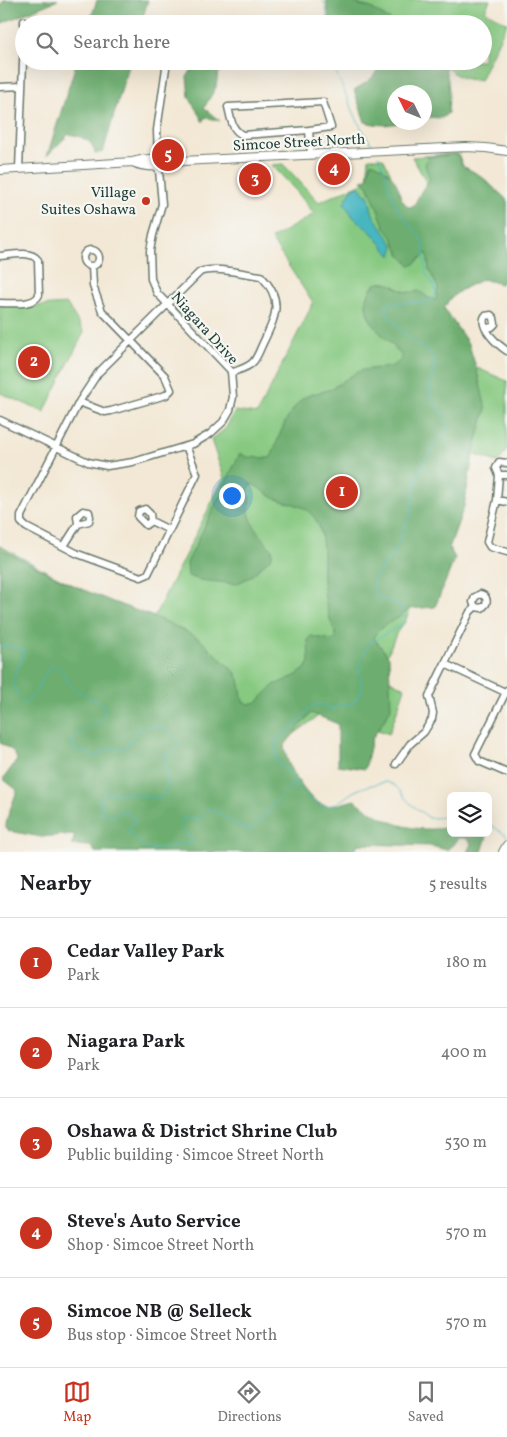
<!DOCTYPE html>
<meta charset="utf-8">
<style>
:root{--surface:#fff;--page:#f2f2f2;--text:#202124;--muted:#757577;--line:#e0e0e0;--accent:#c8321e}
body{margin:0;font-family:Vollkorn,serif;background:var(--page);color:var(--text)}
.controls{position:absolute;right:15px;bottom:15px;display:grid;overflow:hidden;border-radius:8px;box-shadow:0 5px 20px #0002}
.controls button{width:45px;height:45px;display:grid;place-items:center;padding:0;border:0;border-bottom:1px solid var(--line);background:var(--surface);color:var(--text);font:25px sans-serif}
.compass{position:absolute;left:387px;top:85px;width:45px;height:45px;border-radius:50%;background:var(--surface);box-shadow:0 5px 20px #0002;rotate:313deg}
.you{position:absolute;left:231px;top:495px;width:18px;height:18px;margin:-12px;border:4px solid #fff;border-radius:50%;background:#1a73e8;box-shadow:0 0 0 8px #1a73e833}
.badge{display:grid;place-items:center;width:32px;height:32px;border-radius:50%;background:var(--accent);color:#fff;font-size:16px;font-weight:700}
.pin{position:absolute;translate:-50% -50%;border:2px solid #fff;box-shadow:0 1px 5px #0006}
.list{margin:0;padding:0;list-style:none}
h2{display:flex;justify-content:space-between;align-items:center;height:65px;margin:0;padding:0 20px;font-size:21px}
h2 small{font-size:16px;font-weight:400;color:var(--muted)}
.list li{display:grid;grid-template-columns:32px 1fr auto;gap:15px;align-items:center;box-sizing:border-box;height:90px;padding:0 20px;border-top:1px solid var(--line)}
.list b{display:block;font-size:19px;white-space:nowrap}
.list p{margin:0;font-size:16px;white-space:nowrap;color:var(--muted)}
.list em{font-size:16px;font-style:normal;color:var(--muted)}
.icon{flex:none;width:28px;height:28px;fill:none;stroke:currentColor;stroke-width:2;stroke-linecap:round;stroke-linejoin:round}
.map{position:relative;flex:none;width:507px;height:852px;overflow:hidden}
.search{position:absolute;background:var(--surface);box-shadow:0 5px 20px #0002;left:15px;right:15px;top:15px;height:55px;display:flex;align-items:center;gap:12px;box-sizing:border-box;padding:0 18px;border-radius:28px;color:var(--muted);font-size:19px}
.sheet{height:515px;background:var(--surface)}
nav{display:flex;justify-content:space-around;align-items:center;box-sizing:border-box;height:70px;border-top:1px solid var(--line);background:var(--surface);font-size:14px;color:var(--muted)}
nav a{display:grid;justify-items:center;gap:2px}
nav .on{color:var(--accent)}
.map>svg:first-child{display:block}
.green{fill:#87c981;stroke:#53835a}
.forest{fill:#6dad6f;stroke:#467552}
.water{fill:#47b6c1;stroke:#337a7a}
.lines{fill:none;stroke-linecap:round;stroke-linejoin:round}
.stream{stroke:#47b6c1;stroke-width:1}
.minor-casing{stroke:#69796c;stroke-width:9}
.major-casing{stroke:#69796c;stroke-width:10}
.minor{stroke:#fff;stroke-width:6}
.major{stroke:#fff;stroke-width:8}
.poi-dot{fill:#c8321e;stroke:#f6f6f2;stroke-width:2}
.labels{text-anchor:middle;stroke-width:4.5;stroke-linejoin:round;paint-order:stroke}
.street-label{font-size:15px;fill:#1f3d34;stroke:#f6f6f2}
.poi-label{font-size:15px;fill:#1f3d34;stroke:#f6f6f2;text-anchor:end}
</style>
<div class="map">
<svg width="507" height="852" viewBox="0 0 507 852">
<rect width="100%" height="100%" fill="#f6f6f2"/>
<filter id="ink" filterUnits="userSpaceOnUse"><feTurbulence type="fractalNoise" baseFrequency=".02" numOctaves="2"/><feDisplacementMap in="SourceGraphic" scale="10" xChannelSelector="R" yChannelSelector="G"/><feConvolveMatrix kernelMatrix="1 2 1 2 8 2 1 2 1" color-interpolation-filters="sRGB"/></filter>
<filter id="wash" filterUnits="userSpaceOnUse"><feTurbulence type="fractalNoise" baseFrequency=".0096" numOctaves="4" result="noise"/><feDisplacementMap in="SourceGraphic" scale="20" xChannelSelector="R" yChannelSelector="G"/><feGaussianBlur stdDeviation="1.12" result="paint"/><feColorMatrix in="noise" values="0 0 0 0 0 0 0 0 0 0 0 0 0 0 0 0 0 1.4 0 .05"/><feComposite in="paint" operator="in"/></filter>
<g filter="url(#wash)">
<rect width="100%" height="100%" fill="#f3e8d5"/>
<!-- green -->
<path class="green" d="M351 0H490L485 11 507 23 480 80C461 80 453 75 441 61H483V24H396L371 8 356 4Z
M458 153 463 166 481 176 507 200V276L501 284 483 279C465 288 454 291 444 308L469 345 475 367 507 381V449L500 460 497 462 473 454 464 506 449 548 455 558 389 597 410 610 405 622 397 632 379 674 405 688 389 734 325 711 282 743 0 715V546C50 573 100 602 154 617L224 478 211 440 226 428 235 411 257 414 313 303 271 239 314 214 298 193 272 165 283 164 319 202 367 181 369 158H383L390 172 395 193 404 211 433 193 412 157Z
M35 304 36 306 67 304 84 332 44 412 0 393V306Z"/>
<!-- forest -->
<path class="forest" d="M4 0H58L0 24V6Z
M97 0H148L141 24H89Z
M326 0H351L356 4 371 8 396 24H333L330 22Z
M77 61H130L103 152 95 154C93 139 81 137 69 134L47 156Z
M197 61H225L222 70 218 73 216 87 204 108 220 121 205 117 203 122 189 97 187 77Z
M378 61H441C451 74 449 98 448 113L442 118 425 117 424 92H394V122L398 123C386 126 376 125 365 122L354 90C365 83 380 76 378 61Z
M457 155 463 166 481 176 507 200V276L501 284 483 279C465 288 454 291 444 308L469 345 476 367 486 409 473 454 464 506 449 548 455 558 435 607 409 609 400 617 385 625 373 637 389 657 391 709 372 739 365 769 338 765V724L311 713 284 746C286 753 287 762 291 768 297 780 310 802 324 805 334 807 345 802 355 800 383 823 414 834 451 827V833H487V836L482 852H467L471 844 470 841 465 838H460L447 850 431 846 358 844 354 852H95L90 846 72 845 75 834 41 837 9 831 6 828C5 819 14 801 17 790L3 779 17 760C15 751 8 747 0 743V549L72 585 113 602 165 621 198 638 235 672 239 679 243 702 248 704 257 702 274 685 295 676 305 669 309 662 308 639 311 636 332 640 336 638C335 630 333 626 330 620 327 611 325 599 324 590 319 561 333 522 300 506 291 503 282 502 274 498 266 494 260 487 251 484L248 491C250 498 249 503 249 511 250 523 263 541 272 549V557L250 577 236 584 200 580 188 576 187 563 240 453 247 457 270 458 273 453C280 433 286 415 302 399 310 392 325 393 334 387 343 382 350 375 360 371 374 366 395 372 402 357 390 338 356 320 369 293 371 288 374 284 379 283 390 281 395 288 404 291 409 293 414 292 419 291L429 298 436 300 438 288 429 270 427 253 413 265H410L400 255 392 237 385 228 368 185 362 180 367 179 371 162C380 164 392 174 396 183 402 193 397 198 409 207H413L422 190 430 179 425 166 427 157Z"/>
<!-- water -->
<path class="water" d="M359 186 365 195 368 194 373 215 394 246 391 256 372 233 354 218 344 203 352 189Z"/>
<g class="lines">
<!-- stream -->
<path class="stream" d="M322 0 325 4 328 21 326 24
M331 61 359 124 374 148
M0 646H10L24 650C21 671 3 680 23 702H27C38 692 42 676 52 664 66 670 65 682 76 690 84 696 96 698 103 706 113 718 87 727 80 733 77 735 75 738 72 741L73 748 96 757C99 755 102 751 105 750 111 747 119 751 124 748 129 745 130 739 134 735 152 717 164 728 179 742V745L172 752 165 754 164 756C165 765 169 775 168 784 167 807 147 795 134 794 124 793 115 793 106 793L98 801 103 805 102 812 109 818C119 810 126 811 136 819L129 830 130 834 145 848 159 849 177 844H191L192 840 179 827 184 817H186L197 821 208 809H212L233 823 251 830 291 785C303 789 311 804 323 806 337 808 345 795 357 790 363 787 379 783 386 782 397 784 401 793 407 800 413 807 422 812 429 818L451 817
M297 786 296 780 276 761V744L278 739 294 726 312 705H324L329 709 335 708 341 705 352 704 362 692 359 666 369 643 400 626 405 618 399 605 382 599 375 593 373 579 396 550 405 525 410 517 417 475 426 458 447 430C446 425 446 420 443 415 438 407 432 402 430 392 428 377 440 371 431 355 428 350 421 346 416 343 404 334 392 323 386 309L387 304 390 302 425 303 432 299 436 293 435 288 426 273 423 241 398 210 388 185 387 176 378 156
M488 823 507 836"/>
</g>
</g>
<g filter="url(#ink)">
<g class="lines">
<defs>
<path id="minor" d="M24 24V21
M0 87 22 86
M309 130 243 135C231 130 231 118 228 107L323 102 331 127 309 130 311 155
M19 169 24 36
M83 258a8 8 0 1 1 16 0a8 8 0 1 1-16 0Z
M0 256C11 255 31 250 38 260L39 295C34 306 12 303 0 303
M487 328 492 327 495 324 494 318 491 315 485 316C478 327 498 345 507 351
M79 402 105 412 111 411 166 395 171 390 165 376 102 311 93 286 92 266
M0 420 88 462 107 466 133 462 193 444 210 434 223 422 230 410 233 397 231 371 157 293 151 279 150 251 153 235 162 204 158 159 157 130 167 61
M186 446 197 474 148 574 141 577 78 554 26 527 21 522V516L79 402 98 373 200 272C215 266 244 274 261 276 284 300 276 316 263 343 260 349 257 359 252 363 247 368 238 370 231 373
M507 463 499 462 496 468 499 475 497 500 487 542 490 547 507 552
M499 475H507
M497 500 507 502
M151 521 150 514 145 509 139 511 138 517 146 525 151 521 169 530
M64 546 78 524 77 516 83 511 89 512 90 517 89 521 78 524
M445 664 507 693
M507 690 475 754 479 761 507 773
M396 764 410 744 424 732 432 719 433 713 429 696 470 612 475 607 482 608 486 604C488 599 485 595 480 594L475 597 473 602 475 607"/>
<path id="major" d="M133 162C142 168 174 168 182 161
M0 170 133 162C144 158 171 157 182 161L466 147 486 148 507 151
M503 852 507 845"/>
</defs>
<!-- minor casing -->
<use href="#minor" class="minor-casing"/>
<!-- major casing -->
<use href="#major" class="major-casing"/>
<!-- minor -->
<use href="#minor" class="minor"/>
<!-- major -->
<use href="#major" class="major"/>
</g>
</g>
<!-- markers -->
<circle class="poi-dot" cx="146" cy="201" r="5"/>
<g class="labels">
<!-- street labels -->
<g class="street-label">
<text transform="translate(299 142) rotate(-3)" y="5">Simcoe Street North</text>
<text transform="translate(205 328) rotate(48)" y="5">Niagara Drive</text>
</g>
<!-- poi labels -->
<g class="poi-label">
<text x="136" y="197">Village<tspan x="136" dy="17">Suites Oshawa</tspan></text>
</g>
</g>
</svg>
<div class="controls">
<button><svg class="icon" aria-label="layers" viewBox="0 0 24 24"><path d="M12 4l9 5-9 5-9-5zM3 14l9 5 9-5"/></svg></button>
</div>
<svg class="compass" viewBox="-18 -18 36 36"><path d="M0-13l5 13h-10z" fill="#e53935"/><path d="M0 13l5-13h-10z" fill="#757577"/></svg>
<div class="you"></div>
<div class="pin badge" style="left:342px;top:492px">1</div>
<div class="pin badge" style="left:34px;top:362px">2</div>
<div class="pin badge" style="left:255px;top:179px">3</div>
<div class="pin badge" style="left:334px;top:169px">4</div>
<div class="pin badge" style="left:168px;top:155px">5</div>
<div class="search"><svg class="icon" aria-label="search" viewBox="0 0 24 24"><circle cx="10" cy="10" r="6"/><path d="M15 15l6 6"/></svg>Search here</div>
</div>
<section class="sheet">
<h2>Nearby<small>5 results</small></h2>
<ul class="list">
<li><span class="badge">1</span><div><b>Cedar Valley Park</b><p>Park</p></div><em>180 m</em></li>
<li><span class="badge">2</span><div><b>Niagara Park</b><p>Park</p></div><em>400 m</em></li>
<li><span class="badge">3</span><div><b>Oshawa &amp; District Shrine Club</b><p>Public building · Simcoe Street North</p></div><em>530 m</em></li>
<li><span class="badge">4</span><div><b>Steve's Auto Service</b><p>Shop · Simcoe Street North</p></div><em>570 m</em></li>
<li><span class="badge">5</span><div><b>Simcoe NB @ Selleck</b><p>Bus stop · Simcoe Street North</p></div><em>570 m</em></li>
</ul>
</section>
<nav>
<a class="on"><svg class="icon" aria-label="map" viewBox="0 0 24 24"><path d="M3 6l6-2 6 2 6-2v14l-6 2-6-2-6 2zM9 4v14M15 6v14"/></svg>Map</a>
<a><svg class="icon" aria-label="directions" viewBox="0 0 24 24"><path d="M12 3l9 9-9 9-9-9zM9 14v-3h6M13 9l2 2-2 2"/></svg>Directions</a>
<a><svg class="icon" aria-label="saved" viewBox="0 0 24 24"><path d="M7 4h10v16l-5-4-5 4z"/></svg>Saved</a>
</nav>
